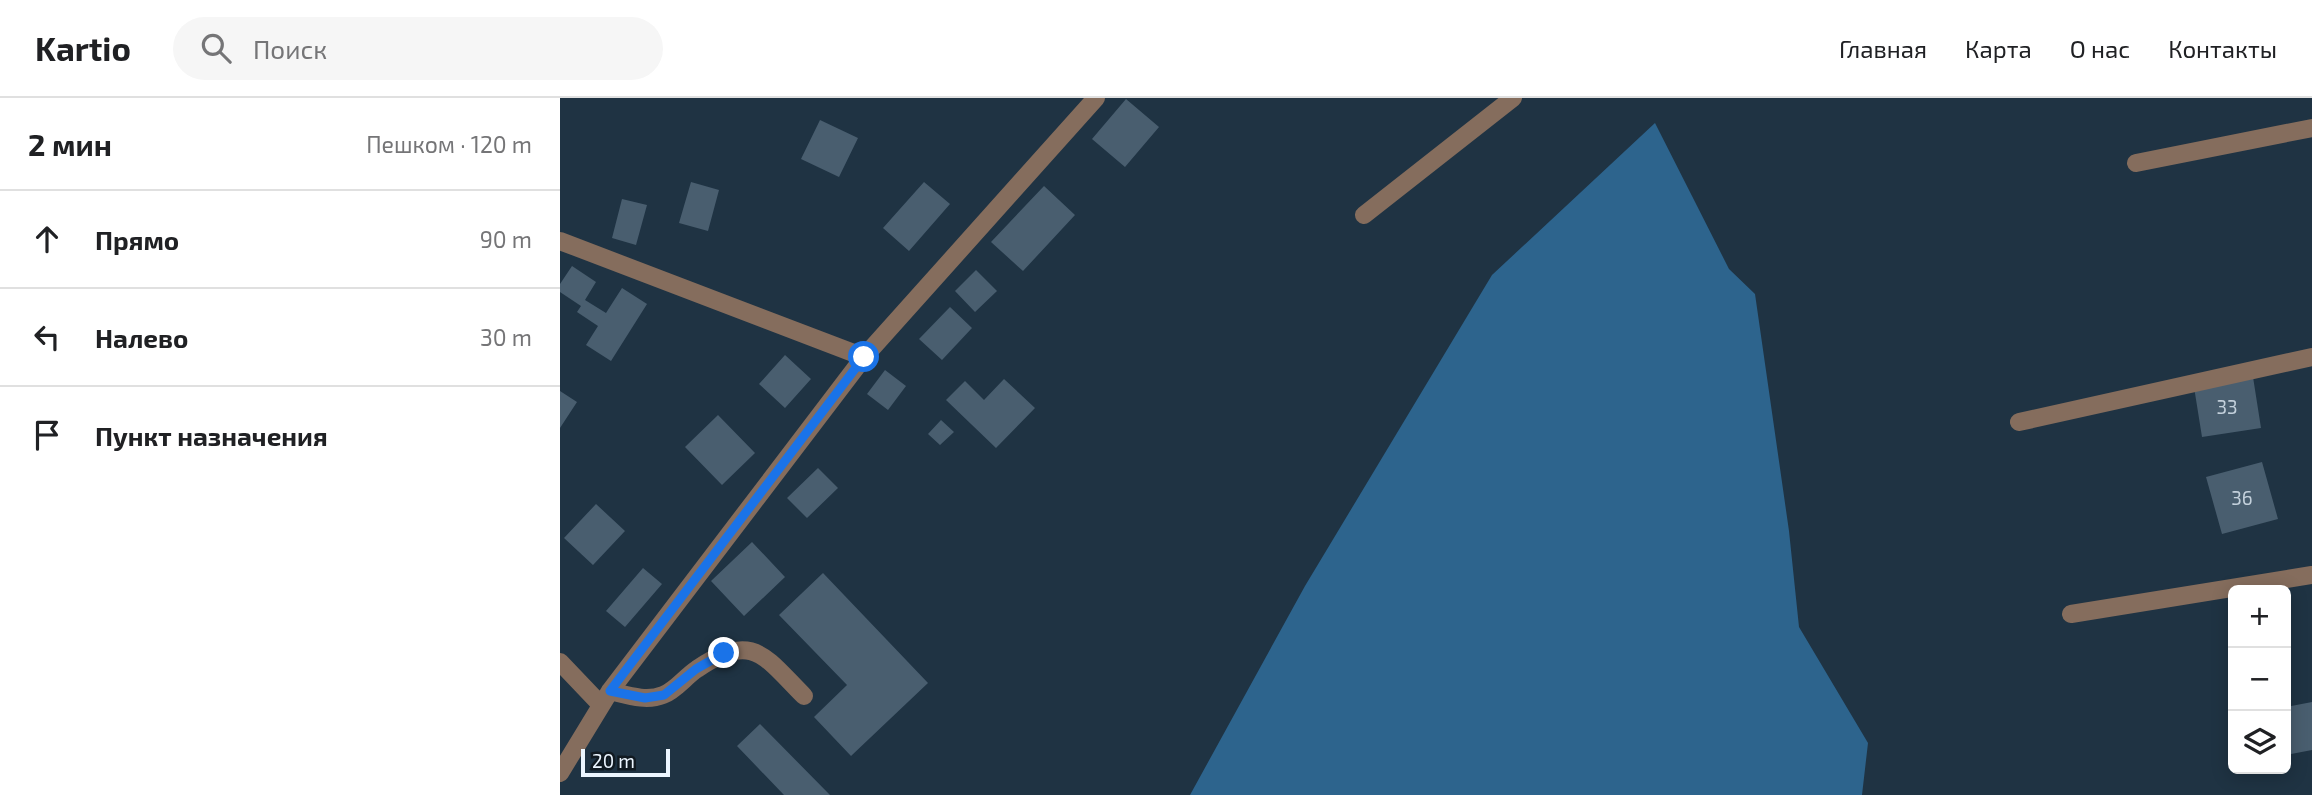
<!DOCTYPE html>
<html lang="ru">
<meta charset="utf-8">
<style>
:root{--surface:#fff;--page:#f6f6f6;--text:#202124;--muted:#757577;--line:#e0e0e0}
body{margin:0;font-family:"Exo 2",sans-serif;background:var(--page);color:var(--text)}
.controls{position:absolute;right:21px;bottom:21px;display:grid;overflow:hidden;border-radius:10px;box-shadow:0 4px 18px #0003}
.controls button{width:63px;height:63px;display:grid;place-items:center;padding:0;border:0;border-bottom:2px solid var(--line);background:var(--surface);color:var(--text);font:35px sans-serif}
.scale{position:absolute;left:21px;bottom:18px;width:89px;box-sizing:border-box;padding-left:7px;border:4px solid #ecf6ff;border-top:0;font-size:19px;line-height:24px;white-space:nowrap;color:#ecf6ff;-webkit-text-stroke:5px #111a21;paint-order:stroke}
.stop{position:absolute;width:21px;height:21px;margin:-16px;border:5px solid #1a73e8;border-radius:50%;background:#fff}
.stop.end{background:#1a73e8;border-color:#fff;box-shadow:0 2px 7px #0008}
.list{margin:0;padding:0;list-style:none}
h2{display:flex;justify-content:space-between;align-items:center;height:91px;margin:0;padding:0 28px;font-size:30px}
h2 small{font-size:23px;font-weight:400;color:var(--muted)}
.list li{display:grid;grid-template-columns:46px 1fr auto;gap:21px;align-items:center;box-sizing:border-box;height:98px;padding:0 28px;border-top:2px solid var(--line)}
.list b{display:block;font-size:26px;white-space:nowrap}
.list em{font-size:23px;font-style:normal;color:var(--muted)}
.icon{flex:none;width:38px;height:38px;fill:none;stroke:currentColor;stroke-width:2;stroke-linecap:round;stroke-linejoin:round}
.map{position:relative;flex:none;width:1752px;height:697px;overflow:hidden}
header{display:flex;align-items:center;gap:42px;box-sizing:border-box;height:98px;padding:0 35px;background:var(--surface);border-bottom:2px solid var(--line)}
header strong{font-size:33px}
nav{display:flex;gap:38px;margin-inline-start:auto;font-size:24px}
.search{width:490px;height:63px;background:var(--page);display:flex;align-items:center;gap:18px;box-sizing:border-box;padding:0 24px;border-radius:38px;color:var(--muted);font-size:26px}
main{display:flex}
aside{flex:1;background:var(--surface)}
.map>svg:first-child{display:block}
.water{fill:#2d648d}
.building{fill:#495e6f}
.lines{fill:none;stroke-linecap:round;stroke-linejoin:round}
.minor{stroke:#856d5d;stroke-width:18}
.route{stroke:#1a73e8;stroke-width:9}
.labels{text-anchor:middle;stroke-width:7;stroke-linejoin:round;paint-order:stroke}
.number-label{font-size:19px;fill:#c3d0db}
</style>
<header>
<strong>Kartio</strong>
<div class="search"><svg class="icon" aria-label="search" viewBox="0 0 24 24"><circle cx="10" cy="10" r="6"/><path d="M15 15l6 6"/></svg>Поиск</div>
<nav><a>Главная</a><a>Карта</a><a>О нас</a><a>Контакты</a></nav>
</header>
<main>
<aside>
<h2>2 мин<small>Пешком · 120 m</small></h2>
<ul class="list">
<li><svg class="icon" aria-label="ahead" viewBox="0 0 24 24"><path d="M12 20V5M6 11l6-6 6 6"/></svg><div><b>Прямо</b></div><em>90 m</em></li>
<li><svg class="icon" aria-label="left" viewBox="0 0 24 24"><path d="M17 20v-9H6M10 6l-5 5 5 5"/></svg><div><b>Налево</b></div><em>30 m</em></li>
<li><svg class="icon" aria-label="arrive" viewBox="0 0 24 24"><path d="M6 21V4h12l-3 4 3 4H6"/></svg><div><b>Пункт назначения</b></div></li>
</ul>
</aside>
<div class="map">
<svg width="1752" height="697" viewBox="0 0 1752 697">
<rect width="100%" height="100%" fill="#1f3343"/>
<!-- water -->
<path class="water" d="M1095 25 1169 171 1195 196 1229 433 1239 529 1308 645 1302 697H630L745 488 932 177Z"/>
<!-- building -->
<path class="building" d="M566 1 599 29 565 69 532 41Z
M260 22 298 40 279 79 241 61Z
M131 84 159 92 148 133 119 125Z
M364 84 390 106 349 153 323 130Z
M484 88 515 117 463 173 431 144Z
M62 101 87 107 76 147 52 140Z
M12 168 36 184 25 202 46 215 62 190 87 206 51 263 26 247 38 228 17 214 21 208 0 194V186Z
M416 172 437 193 415 214 395 193Z
M390 209 412 230 382 262 359 241Z
M225 257 251 281 225 310 199 286Z
M325 272 346 288 328 312 307 296Z
M1693 279 1701 330 1642 339 1634 289Z
M444 281 475 310 436 350 386 302 405 283 424 302Z
M0 293 17 304 0 330Z
M158 317 195 355 162 387 125 349Z
M381 322 394 334 380 347 368 336Z
M1702 364 1718 421 1662 436 1646 379Z
M258 370 278 390 247 420 227 400Z
M36 406 65 433 33 467 4 440Z
M192 444 225 479 184 518 151 483Z
M83 470 102 486 65 529 46 513Z
M263 475 368 585 291 658 254 619 287 587 219 517Z
M1752 604V652L1726 657V609Z
M200 626 270 697H224L177 648Z"/>
<g class="lines">
<!-- minor -->
<path class="minor" d="M1576 65 1752 30
M804 117 953 0
M0 143 304 259
M1459 324 1752 259
M1511 516 1752 477
M0 564 41 607
M50 593C67 597 86 604 103 597 115 593 126 578 137 571 193 533 204 558 244 598
M0 675 50 593 304 259 536 0"/>
</g>
<g class="lines">
<!-- route -->
<path class="route" d="M164 555 136 571 104 597 85 600 50 593 304 259"/>
</g>
<g class="labels">
<!-- number labels -->
<g class="number-label">
<text x="1667" y="316">33</text>
<text x="1682" y="407">36</text>
</g>
</g>
</svg>
<div class="controls">
<button>+</button>
<button>−</button>
<button><svg class="icon" aria-label="layers" viewBox="0 0 24 24"><path d="M12 4l9 5-9 5-9-5zM3 14l9 5 9-5"/></svg></button>
</div>
<div class="scale">20 m</div>
<div class="stop" style="left:304px;top:259px"></div>
<div class="stop end" style="left:164px;top:555px"></div>
</div>
</main>
